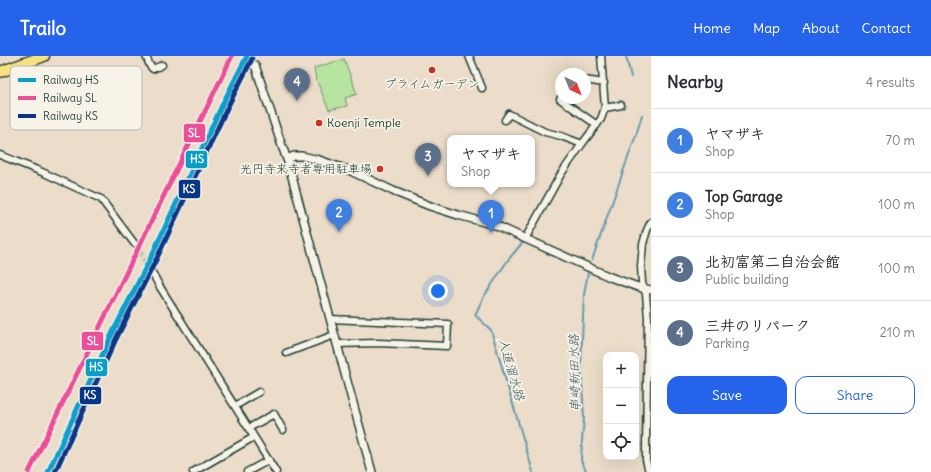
<!DOCTYPE html>
<meta charset="utf-8">
<style>
:root{--surface:#fff;--page:#f2f2f3;--text:#2b2b33;--muted:#7c7c81;--line:#e1e1e2;--accent:#2563eb}
body{margin:0;font-family:Delius,"Klee One",sans-serif;background:var(--page);color:var(--text)}
.controls{position:absolute;right:12px;bottom:12px;display:grid;overflow:hidden;border-radius:8px;box-shadow:0 4px 16px #0002}
.controls button{width:36px;height:36px;display:grid;place-items:center;padding:0;border:0;border-bottom:1px solid var(--line);background:var(--surface);color:var(--text);font:20px sans-serif}
.compass{position:absolute;left:555px;top:12px;width:36px;height:36px;border-radius:50%;background:var(--surface);box-shadow:0 4px 16px #0002;rotate:137deg}
.you{position:absolute;left:438px;top:235px;width:14px;height:14px;margin:-10px;border:3px solid #fff;border-radius:50%;background:#1a73e8;box-shadow:0 0 0 6px #1a73e833}
.badge{display:grid;place-items:center;width:26px;height:26px;border-radius:50%;background:var(--accent);color:#fff;font-size:13px;font-weight:700}
.pin{position:absolute;translate:-50% -33px;filter:drop-shadow(0 1px 2px #0008)}
.pin::after{content:'';position:absolute;top:21px;width:14px;height:12px;background:inherit;clip-path:polygon(0 0,100% 0,50% 100%)}
.popup{position:absolute;left:447px;top:79px;width:88px;height:52px;box-sizing:border-box;display:grid;place-content:center;border-radius:8px;background:var(--surface);filter:drop-shadow(0 1px 3px #0005);font-size:13px;white-space:nowrap;color:var(--muted)}
.popup b{font-size:15px;color:var(--text)}
.popup::after{content:'';position:absolute;left:50%;top:100%;margin-left:-8px;border:8px solid transparent;border-top-color:var(--surface)}
.list{margin:0;padding:0;list-style:none}
h2{display:flex;justify-content:space-between;align-items:center;height:52px;margin:0;padding:0 16px;font-size:17px}
h2 small{font-size:13px;font-weight:400;color:var(--muted)}
.list li{display:grid;grid-template-columns:26px 1fr auto;gap:12px;align-items:center;box-sizing:border-box;height:64px;padding:0 16px;border-top:1px solid var(--line)}
.list b{display:block;font-size:15px;white-space:nowrap}
.list p{margin:0;font-size:13px;white-space:nowrap;color:var(--muted)}
.list em{font-size:13px;font-style:normal;color:var(--muted)}
.actions{display:flex;gap:8px;padding:12px 16px}
.actions a{flex:1;padding:9px 0;border:1px solid var(--accent);border-radius:12px;text-align:center;font-size:14px;color:var(--accent)}
.actions .main{background:var(--accent);color:#fff}
.icon{flex:none;width:22px;height:22px;fill:none;stroke:currentColor;stroke-width:2;stroke-linecap:round;stroke-linejoin:round}
.map{position:relative;flex:none;width:651px;height:416px;overflow:hidden}
header{display:flex;align-items:center;gap:24px;box-sizing:border-box;height:56px;padding:0 20px;background:var(--accent);color:#fff}
header strong{font-size:19px}
nav{display:flex;gap:22px;margin-inline-start:auto;font-size:14px}
main{display:flex}
aside{flex:1;background:var(--surface)}
.map>svg:first-child{display:block}
.green{fill:#b8e4a2;stroke:#6c906b}
.lines{fill:none;stroke-linecap:round;stroke-linejoin:round}
.stream{stroke:#6a99ad;stroke-width:2}
.minor-tunnel{stroke:#c2bdab;stroke-width:6;stroke-dasharray:6 3;stroke-linecap:butt}
.tertiary-tunnel{stroke:#c2bdab;stroke-width:7;stroke-dasharray:7 3.5;stroke-linecap:butt}
.minor-casing{stroke:#1f3d34;stroke-width:9}
.tertiary-casing{stroke:#1f3d34;stroke-width:10}
.trunk-casing{stroke:#1f3d34;stroke-width:13}
.minor{stroke:#f7f3e8;stroke-width:6}
.tertiary{stroke:#f7f3e8;stroke-width:7}
.trunk{stroke:#fae180;stroke-width:10}
.rail-1-casing{stroke:#f7f3e8;stroke-width:8}
.rail-2-casing{stroke:#f7f3e8;stroke-width:8}
.rail-3-casing{stroke:#f7f3e8;stroke-width:8}
.rail-1{stroke:#089ecc;stroke-width:5}
.rail-2{stroke:#e95098;stroke-width:5}
.rail-3{stroke:#073686;stroke-width:5}
.poi-dot{fill:#c8321e;stroke:#f7f3e8;stroke-width:1.5}
.labels{text-anchor:middle;stroke-width:3.5;stroke-linejoin:round;paint-order:stroke}
.poi-label{font-size:12px;fill:#1f3d34;stroke:#f7f3e8}
.water-label{font-size:13px;font-style:italic;fill:#385c5c;stroke:#f7f3e8}
.key{fill:#f7f3e8;stroke:#b6bcb2;stroke-width:1}
.key-label{font-size:11px;fill:#1f3d34}
.line-badge{stroke:#f7f3e8;stroke-width:1.5}
.badge-label{font-size:11px;text-anchor:middle;font-weight:bold;fill:#fff}
</style>
<header>
<strong>Trailo</strong>
<nav><a>Home</a><a>Map</a><a>About</a><a>Contact</a></nav>
</header>
<main>
<div class="map">
<svg width="651" height="416" viewBox="0 0 651 416">
<rect width="100%" height="100%" fill="#ebddc9"/>
<filter id="ink" filterUnits="userSpaceOnUse"><feTurbulence type="fractalNoise" baseFrequency=".025" numOctaves="2"/><feDisplacementMap in="SourceGraphic" scale="8" xChannelSelector="R" yChannelSelector="G"/><feConvolveMatrix kernelMatrix="1 2 1 2 8 2 1 2 1" color-interpolation-filters="sRGB"/></filter>
<g filter="url(#ink)">
<!-- green -->
<path class="green" d="M344 3 357 38 345 42 347 50 329 54 316 23 314 12Z"/>
<g class="lines">
<!-- stream -->
<path class="stream" d="M626 0 631 21
M523 186 508 204 483 242 475 259 491 274 533 416
M592 204 637 76 642 59
M587 416 581 405 582 385 584 362 581 308 584 238 588 217"/>
<!-- minor-tunnel -->
<path class="minor-tunnel" d="M251 0H252
M134 187 150 213"/>
<!-- tertiary-tunnel -->
<path class="tertiary-tunnel" d="M251 0 255 9"/>
<defs>
<path id="minor" d="M146 0 150 10 153 13 162 9
M469 0 482 32
M585 24 604 27
M560 43 597 69
M605 52 621 49
M505 64 509 58 545 76 561 80 582 88
M0 99 42 116 101 143 134 187
M525 183 561 118 582 88 601 63 605 52 601 0
M150 213 160 231 276 416
M330 263 448 268 447 290 378 287 337 288
M286 297 334 279
M235 350 259 336
M249 372 274 358 283 374
M193 416 254 381
M247 416 269 404
M649 416 646 404V388L648 262 646 238 642 227 641 210 643 188 647 174 651 166"/>
<path id="tertiary" d="M255 9 282 90 288 106 351 340 372 416
M287 103 294 100H302L319 104 351 115 393 135 430 150 458 159 495 169 610 221 638 231 651 234"/>
<path id="trunk" d="M0 16 44 0"/>
</defs>
<!-- minor casing -->
<use href="#minor" class="minor-casing"/>
<!-- tertiary casing -->
<use href="#tertiary" class="tertiary-casing"/>
<!-- trunk casing -->
<use href="#trunk" class="trunk-casing"/>
<!-- minor -->
<use href="#minor" class="minor"/>
<!-- tertiary -->
<use href="#tertiary" class="tertiary"/>
<!-- trunk -->
<use href="#trunk" class="trunk"/>
<defs>
<path id="rail-1" d="M48 416 111 280 151 201 223 47 247 0"/>
<path id="rail-2" d="M29 416 232 0"/>
<path id="rail-3" d="M55 416 116 283 156 204 228 50 252 3"/>
</defs>
<!-- rail-1 casing -->
<use href="#rail-1" class="rail-1-casing"/>
<!-- rail-2 casing -->
<use href="#rail-2" class="rail-2-casing"/>
<!-- rail-3 casing -->
<use href="#rail-3" class="rail-3-casing"/>
<!-- rail-1 -->
<use href="#rail-1" class="rail-1"/>
<!-- rail-2 -->
<use href="#rail-2" class="rail-2"/>
<!-- rail-3 -->
<use href="#rail-3" class="rail-3"/>
</g>
</g>
<!-- markers -->
<g class="poi-dot">
<circle cx="432" cy="14" r="4"/>
<circle cx="319" cy="67" r="4"/>
<circle cx="380" cy="113" r="4"/>
</g>
<g class="labels">
<!-- poi labels -->
<g class="poi-label">
<text x="432" y="32">プライムガーデン</text>
<text x="327" y="71" text-anchor="start">Koenji Temple</text>
<text x="372" y="117" text-anchor="end">光円寺来寺者専用駐車場</text>
</g>
<!-- water labels -->
<g class="water-label">
<text transform="translate(512 313) rotate(74)" y="5">入道溜水路</text>
<text transform="translate(574 317) rotate(-91)" y="5">串崎新田水路</text>
</g>
</g>
<!-- legend -->
<rect x="10" y="10" width="132" height="64" rx="6" class="key"/>
<rect x="18" y="22" width="18" height="4" fill="#089ecc"/>
<rect x="18" y="40" width="18" height="4" fill="#e95098"/>
<rect x="18" y="58" width="18" height="4" fill="#073686"/>
<g class="key-label">
<text x="43" y="28">Railway HS</text>
<text x="43" y="46">Railway SL</text>
<text x="43" y="64">Railway KS</text>
</g>
<g class="line-badge">
<rect x="183" y="67" width="23" height="20" rx="4" fill="#e95098"/>
<rect x="185" y="94" width="23" height="19" rx="4" fill="#089ecc"/>
<rect x="178" y="123" width="23" height="20" rx="4" fill="#073686"/>
<rect x="81" y="275" width="23" height="20" rx="4" fill="#e95098"/>
<rect x="85" y="302" width="23" height="19" rx="4" fill="#089ecc"/>
<rect x="79" y="330" width="23" height="19" rx="4" fill="#073686"/>
</g>
<g class="badge-label">
<text x="194" y="81">SL</text>
<text x="197" y="107">HS</text>
<text x="189" y="137">KS</text>
<text x="93" y="289">SL</text>
<text x="96" y="315">HS</text>
<text x="90" y="343">KS</text>
</g>
</svg>
<div class="controls">
<button>+</button>
<button>−</button>
<button><svg class="icon" aria-label="locate" viewBox="0 0 24 24"><circle cx="12" cy="12" r="6"/><path d="M12 2v4M12 18v4M2 12h4M18 12h4"/></svg></button>
</div>
<svg class="compass" viewBox="-18 -18 36 36"><path d="M0-13l5 13h-10z" fill="#e53935"/><path d="M0 13l5-13h-10z" fill="#7c7c81"/></svg>
<div class="you"></div>
<div class="pin badge" style="left:491px;top:177px;background:#3f7fe0">1</div>
<div class="popup"><b>ヤマザキ</b>Shop</div>
<div class="pin badge" style="left:339px;top:176px;background:#3f7fe0">2</div>
<div class="pin badge" style="left:428px;top:120px;background:#5c6f8a">3</div>
<div class="pin badge" style="left:297px;top:45px;background:#5c6f8a">4</div>
</div>
<aside>
<h2>Nearby<small>4 results</small></h2>
<ul class="list">
<li><span class="badge" style="background:#3f7fe0">1</span><div><b>ヤマザキ</b><p>Shop</p></div><em>70 m</em></li>
<li><span class="badge" style="background:#3f7fe0">2</span><div><b>Top Garage</b><p>Shop</p></div><em>100 m</em></li>
<li><span class="badge" style="background:#5c6f8a">3</span><div><b>北初富第二自治会館</b><p>Public building</p></div><em>100 m</em></li>
<li><span class="badge" style="background:#5c6f8a">4</span><div><b>三井のリパーク</b><p>Parking</p></div><em>210 m</em></li>
</ul>
<div class="actions"><a class="main">Save</a><a>Share</a></div>
</aside>
</main>
